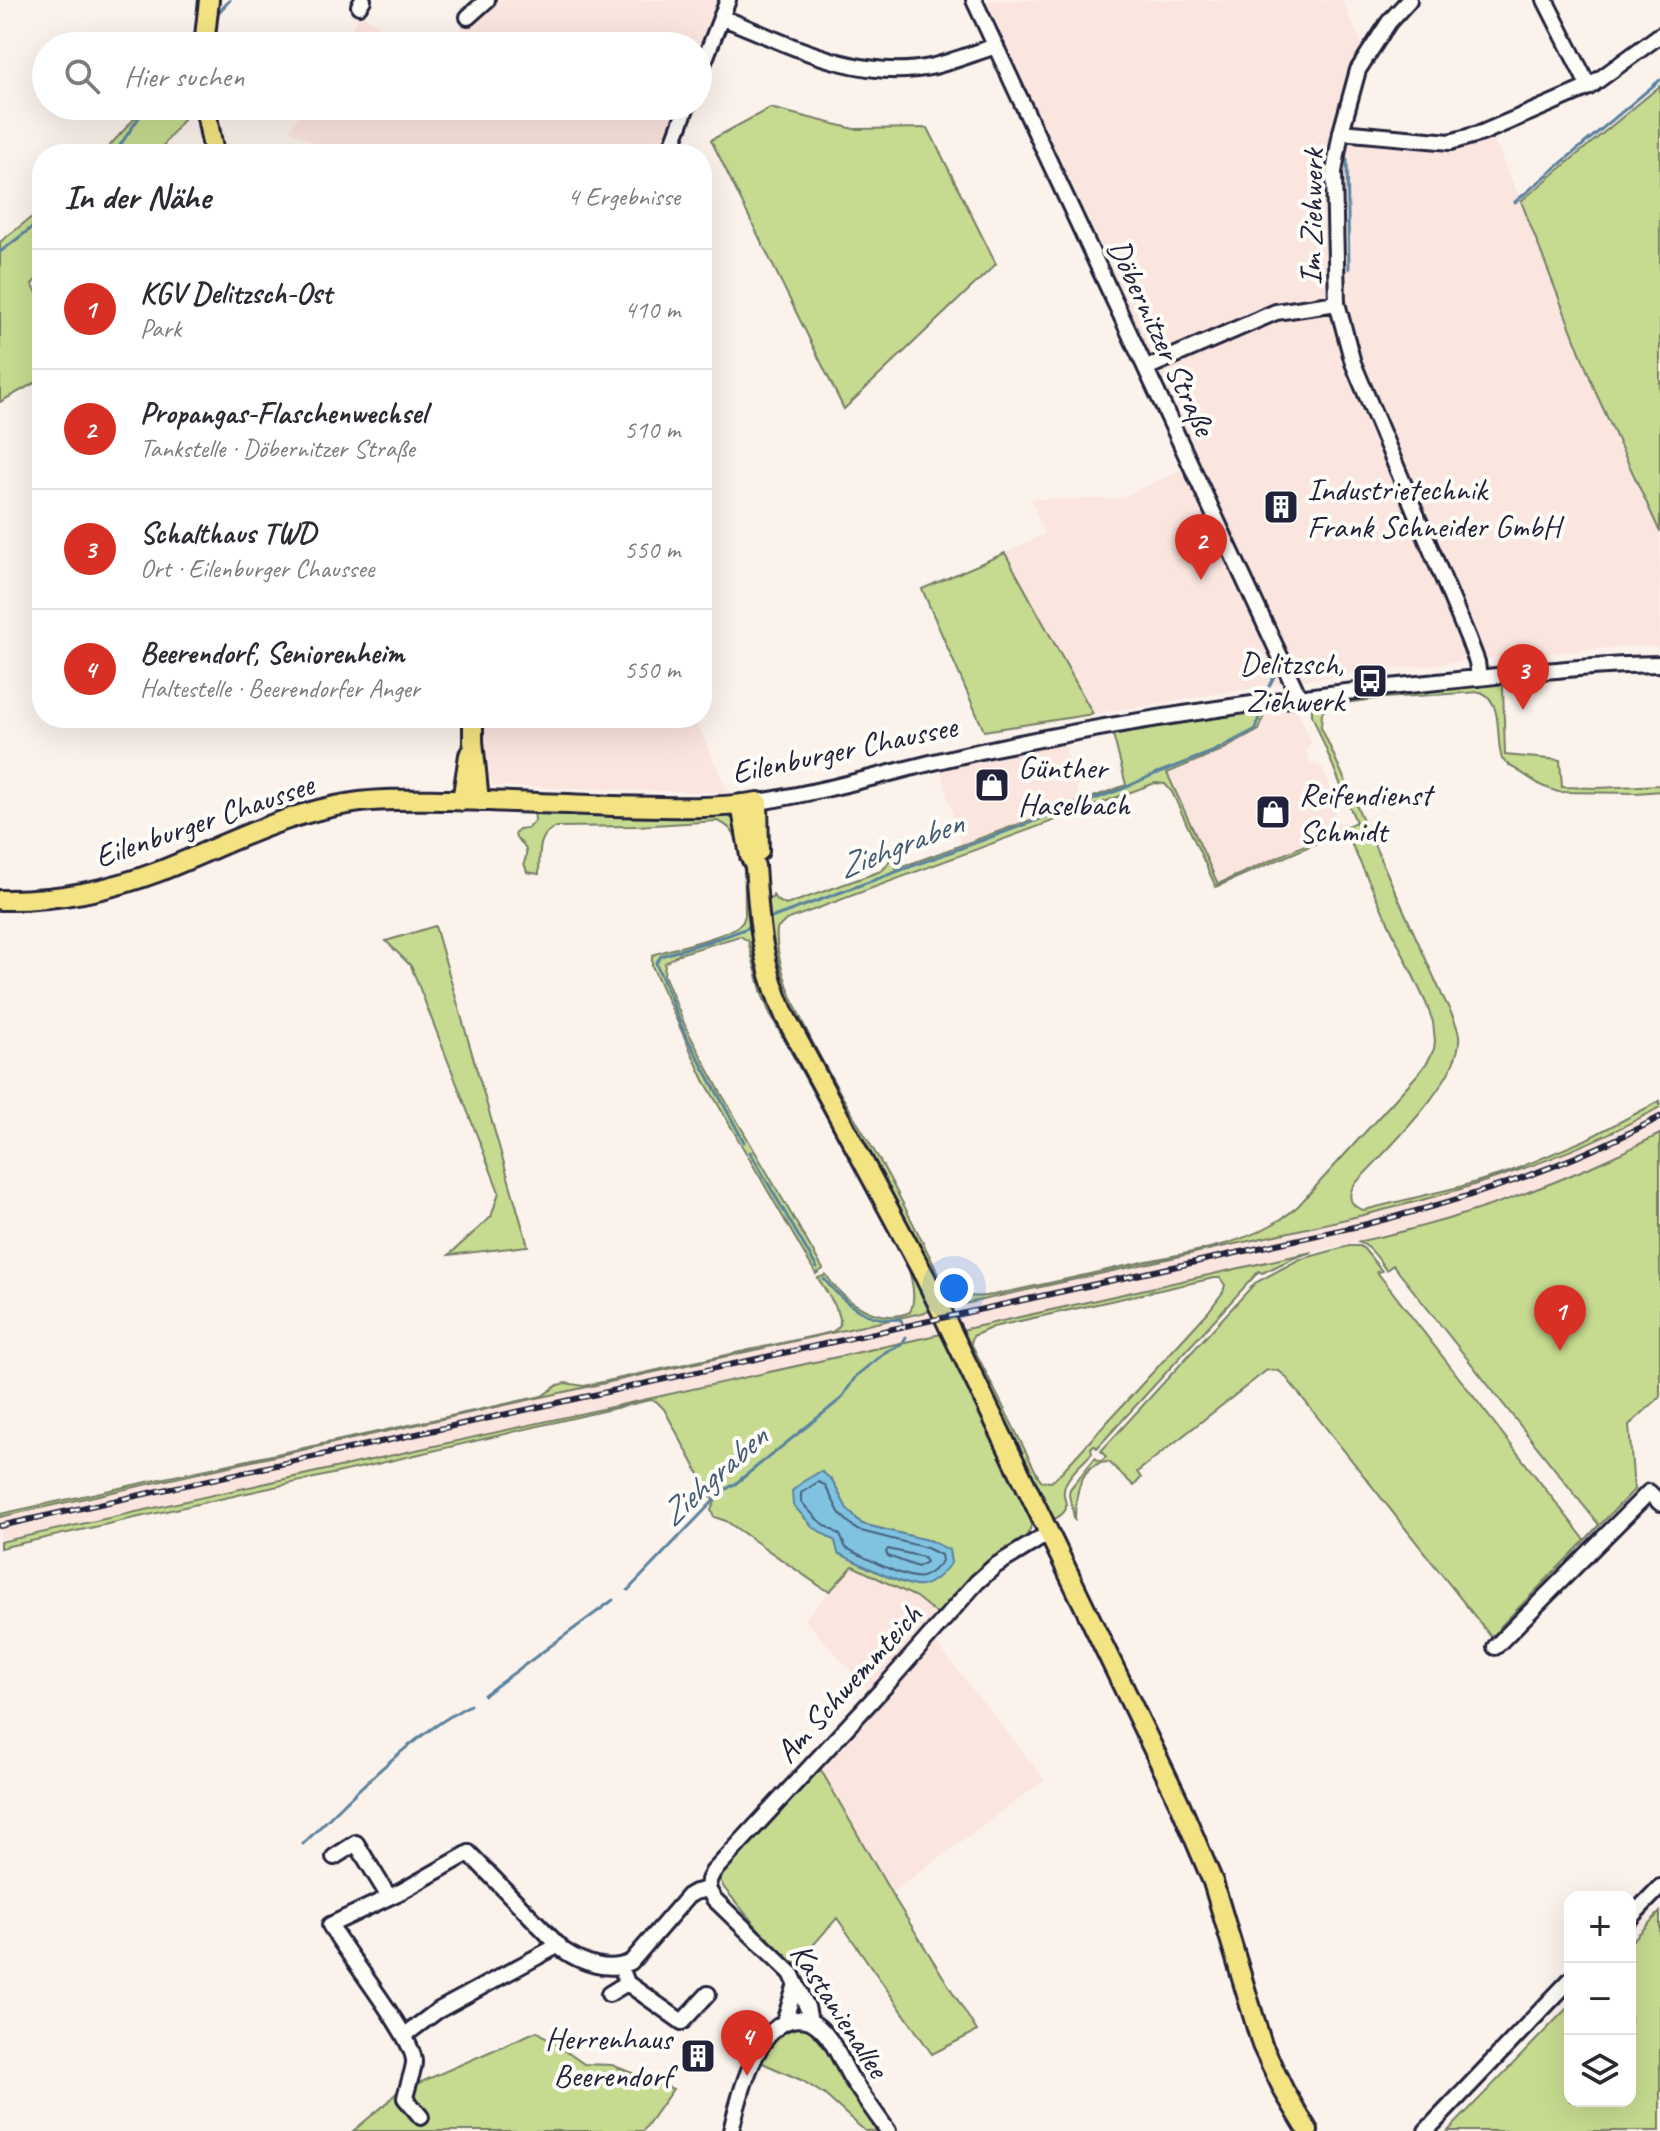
<!DOCTYPE html>
<html lang="de">
<meta charset="utf-8">
<style>
:root{--surface:#fff;--page:#f2f2f3;--text:#2b2b33;--muted:#7c7c81;--line:#e1e1e2;--accent:#d93025}
body{margin:0;font-family:Caveat,sans-serif;background:var(--page);color:var(--text)}
.controls{position:absolute;right:24px;bottom:24px;display:grid;overflow:hidden;border-radius:16px;box-shadow:0 8px 32px #0002}
.controls button{width:72px;height:72px;display:grid;place-items:center;padding:0;border:0;border-bottom:2px solid var(--line);background:var(--surface);color:var(--text);font:40px sans-serif}
.you{position:absolute;left:954px;top:1288px;width:28px;height:28px;margin:-20px;border:6px solid #fff;border-radius:50%;background:#1a73e8;box-shadow:0 0 0 12px #1a73e833}
.badge{display:grid;place-items:center;width:52px;height:52px;border-radius:50%;background:var(--accent);color:#fff;font-size:26px;font-weight:700}
.pin{position:absolute;translate:-50% -66px;filter:drop-shadow(0 2px 4px #0008)}
.pin::after{content:'';position:absolute;top:42px;width:28px;height:24px;background:inherit;clip-path:polygon(0 0,100% 0,50% 100%)}
.list{margin:0;padding:0;list-style:none}
h2{display:flex;justify-content:space-between;align-items:center;height:104px;margin:0;padding:0 32px;font-size:34px}
h2 small{font-size:26px;font-weight:400;color:var(--muted)}
.list li{display:grid;grid-template-columns:52px 1fr auto;gap:24px;align-items:center;box-sizing:border-box;height:120px;padding:0 32px;border-top:2px solid var(--line)}
.list b{display:block;font-size:30px;white-space:nowrap}
.list p{margin:0;font-size:26px;white-space:nowrap;color:var(--muted)}
.list em{font-size:26px;font-style:normal;color:var(--muted)}
.icon{flex:none;width:44px;height:44px;fill:none;stroke:currentColor;stroke-width:2;stroke-linecap:round;stroke-linejoin:round}
.map{position:relative;flex:none;width:1660px;height:2131px;overflow:hidden}
.search{position:absolute;background:var(--surface);box-shadow:0 8px 32px #0002;left:32px;top:32px;width:680px;height:88px;display:flex;align-items:center;gap:20px;box-sizing:border-box;padding:0 28px;border-radius:44px;color:var(--muted);font-size:30px}
.panel{position:absolute;background:var(--surface);box-shadow:0 8px 32px #0002;left:32px;top:144px;width:680px;height:584px;border-radius:32px}
.map>svg:first-child{display:block}
.built{fill:#fbe5df}
.green{fill:#c6db90;stroke:#747e66;stroke-width:2;fill-rule:evenodd}
.water{fill:#80c3e1;stroke:#5a839f;stroke-width:2}
.lines{fill:none;stroke-linecap:round;stroke-linejoin:round}
.shore{stroke:#48627d;stroke-width:2}
.stream{stroke:#5a839f;stroke-width:3}
.minor-casing{stroke:#22223b;stroke-width:20}
.major-casing{stroke:#22223b;stroke-width:24}
.minor{stroke:#fdfcf7;stroke-width:14}
.major{stroke:#f4e382;stroke-width:18}
.rail-casing{stroke:#22223b;stroke-width:6}
.rail{stroke:#fdfcf7;stroke-width:3;stroke-dasharray:9;stroke-linecap:butt}
.labels{text-anchor:middle;stroke-width:8;stroke-linejoin:round;paint-order:stroke}
.street-label{font-size:32px;fill:#22223b;stroke:#fdfcf7}
.poi-label{font-size:32px;fill:#22223b;stroke:#fdfcf7;text-anchor:start}
.water-label{font-size:34px;font-style:italic;fill:#435a75;stroke:#fdfcf7}
</style>
<div class="map">
<svg width="1660" height="2131" viewBox="0 0 1660 2131">
<rect width="100%" height="100%" fill="#fcf2ec"/>
<filter id="ink" filterUnits="userSpaceOnUse"><feTurbulence type="fractalNoise" baseFrequency=".0125" numOctaves="2"/><feDisplacementMap in="SourceGraphic" scale="16" xChannelSelector="R" yChannelSelector="G"/><feConvolveMatrix kernelMatrix="1 2 1 2 8 2 1 2 1" color-interpolation-filters="sRGB"/></filter>
<g filter="url(#ink)">
<!-- built -->
<path class="built" d="M493 0H718L698 51V46H442Z
M986 0H1342L1363 47 1332 130 1352 136 1451 147 1490 131 1521 201 1596 393 1660 532V647L1633 646 1480 659 1304 680 1093 714 1005 553 1044 534 1031 499H1120L1200 460Z
M360 14H361L409 46H341Z
M305 106H677L659 154H335L290 130Z
M1287 706 1292 707 1298 711 1311 742 1306 752 1311 763 1322 767 1337 802 1334 812 1338 822 1347 824 1217 884 1167 773 1222 750 1258 730 1266 710Z
M483 718H695L728 793 494 786 482 762Z
M1064 744 1081 802 961 846 941 770Z
M1660 1107V1134L1631 1149 1525 1194 1480 1210 1372 1239 0 1542V1517L945 1308 944 1305 963 1301 965 1304 1400 1207 1501 1177 1551 1158 1603 1135Z
M853 1566 916 1597 941 1617 869 1691 804 1619Z
M936 1643 1045 1780 891 1893 817 1763Z"/>
<!-- green -->
<path class="green" d="M1660 86V532L1596 393 1521 201Z
M146 106H188L187 114 157 154H102Z
M770 108 854 129 928 128 996 264 844 409 711 140Z
M42 209V274L32 284 42 302V379L0 402V242Z
M1005 553 1093 714 984 731 922 589Z
M1535 679 1537 683 1503 686 1505 755 1560 760 1562 787 1597 788 1660 785V791L1637 793 1558 792 1542 786 1506 763 1502 759C1495 739 1504 702 1481 692L1383 698 1329 705 1322 713 1321 727 1442 995C1448 1007 1457 1022 1459 1035 1464 1078 1383 1153 1354 1185 1347 1196 1350 1207 1364 1210L1459 1187 1509 1172 1585 1140 1660 1101V1107C1537 1177 1398 1208 1262 1238 1163 1260 1064 1282 964 1304L963 1301 944 1305 777 984 765 900 772 898 773 895 776 900 786 905 881 871C889 865 891 859 891 849L896 869 1126 785 1113 734 1266 710 1259 730 1222 750 1167 773 1218 884 1356 822 1312 715V706L1317 701ZM1155 783 1165 784 1172 792 1216 887 1335 835 1346 838 1351 843 1426 1003 1433 1022 1435 1041 1434 1049 1428 1061 1418 1074 1298 1206C1255 1245 1193 1251 1138 1263 1090 1274 1041 1285 993 1295 967 1299 955 1297 939 1275 920 1237 901 1198 880 1161 850 1108 771 988 777 929L786 920Z
M534 809 719 814C734 816 737 822 743 836L758 952 935 1310 0 1517V1514L542 1396 558 1385 565 1383 584 1386 832 1332C837 1328 840 1328 840 1321 841 1311 823 1287 818 1278L826 1275C843 1301 878 1326 910 1312 917 1297 912 1278 906 1262L770 1014 762 994 748 941 740 936 679 954 665 963 664 975 686 1028 721 1093 823 1269 816 1274 704 1080 652 966V956L655 954C674 948 724 937 738 926 744 922 743 921 745 915 744 886 750 831 717 821L638 826 557 827C536 834 540 856 539 874L527 872 524 863C529 850 526 846 516 838L515 833 519 829 528 828 535 820Z
M435 926 528 1246 449 1255 491 1217 499 1192 411 966 386 941Z
M1660 1134V1397L1629 1425 1634 1490 1499 1628 1505 1634 1500 1639 1492 1638 1285 1376 1279 1371 1267 1370 1137 1472 1141 1478 1134 1486 1109 1462C1079 1462 1075 1498 1075 1521L1069 1495 1070 1489 1095 1458 1100 1462 1106 1457 1101 1451 1255 1283 1298 1260 1349 1246H1360L1364 1249 1382 1271 1377 1272 1585 1540 1599 1525 1393 1265 1386 1270C1378 1259 1371 1245 1357 1242 1462 1220 1564 1183 1660 1134Z
M1312 1252 1294 1258 1262 1273 1259 1271 1097 1448 1094 1445 1091 1448 1092 1453C1083 1463 1071 1472 1066 1483 1057 1503 1080 1506 1051 1521L957 1331ZM1214 1278H1220L1225 1285 1223 1292 1208 1312 1056 1478 1051 1482 1042 1481 1038 1476 971 1343 973 1336 993 1327Z
M946 1333 1030 1510C1033 1522 1032 1528 1025 1538L941 1617 916 1597 853 1566 830 1591 824 1589 726 1521 714 1517 711 1510 715 1502 703 1488 699 1474 664 1409 656 1401 650 1400 368 1466 0 1548V1542ZM832 1480 847 1509 862 1524 931 1541H835L825 1534Z
M817 1763 891 1893 977 2031 932 2054 837 1918 792 1969 724 1888 717 1874Z
M1660 1912V2131H1448L1570 2005V2101H1630V1943Z
M793 2027H806L820 2040 882 2131H865L825 2095 803 2081 758 2061C769 2046 776 2035 793 2027Z
M537 2031 584 2064 612 2065 673 2089 643 2131H353L388 2102 396 2093Z"/>
<!-- water -->
<path class="water" d="M821 1471 832 1480 847 1509 862 1524 931 1541 949 1550 951 1563C943 1572 934 1584 921 1586 907 1589 853 1560 838 1553L835 1541 813 1527 793 1505 792 1491 804 1481Z"/>
<g class="lines">
<!-- shore -->
<path class="shore" d="M818 1482 825 1485 840 1514 857 1530 927 1548 941 1555 942 1561C936 1568 931 1574 922 1577 907 1581 861 1555 846 1548L840 1535 818 1520 801 1502V1493Z
M888 1549 923 1557 926 1562 918 1567 888 1556 886 1552Z"/>
<!-- stream -->
<path class="stream" d="M218 13 230 0
M114 154 147 106
M1347 160 1349 269
M1515 202 1660 80
M0 252 42 220
M1269 686 1277 671
M768 919 1122 789 1155 774 1212 752 1256 729 1260 713
M744 1142 684 1032 656 963 661 956 726 936 750 927
M750 1152 817 1268
M824 1279C844 1303 867 1323 900 1319L902 1322
M628 1590 723 1491 735 1484 841 1399 856 1376 887 1351 902 1344 906 1337
M484 1695 613 1600
M303 1844C355 1793 406 1739 470 1705"/>
<defs>
<path id="minor" d="M974 0 1299 697
M1409 0 1389 22 1358 70 1341 132 1334 172 1337 303 1353 363 1468 638 1477 662 1479 678
M1545 0 1589 87
M359 6 363 0
M468 17 487 0
M721 17C786 43 858 82 930 67 952 62 974 53 996 46
M698 77 728 0
M1341 132 1450 142 1482 133 1589 87 1660 35
M669 154 687 106
M1146 368 1276 312 1337 303
M758 802C838 790 919 763 1000 747 1144 717 1290 697 1437 682 1511 675 1585 665 1660 664
M1495 1647 1649 1492 1660 1503
M334 1857 356 1843 389 1897
M708 1889 709 1880 713 1872 887 1684 977 1582 995 1566 1049 1533
M708 1889 714 1899 791 1973 807 2007 810 2021C831 2032 839 2058 851 2078 863 2096 875 2113 888 2131
M1630 1918 1660 1887
M621 1967 627 1983 682 2022 708 1994
M609 1994 627 1983
M784 2022 796 1984
M406 2037 409 2032 437 2011 559 1945
M421 2117 405 2098C407 2087 414 2070 414 2062 415 2039 345 1952 330 1925L402 1891 469 1853 563 1950C582 1963 609 1973 631 1962L688 1896 695 1892 708 1889
M731 2131C739 2097 760 2005 810 2021
M1426 2131 1570 1980"/>
<path id="major" d="M204 46 209 0
M205 106 214 154
M473 718V741L479 801
M462 801 469 755
M741 804 750 856 755 866C759 923 761 962 785 1016L925 1277 1179 1802 1213 1882 1262 2045 1284 2091 1308 2131
M0 900C54 901 110 890 160 871 224 846 283 813 353 803 385 798 418 800 450 800 504 801 559 804 613 806 661 807 710 810 758 802L759 851"/>
</defs>
<!-- minor casing -->
<use href="#minor" class="minor-casing"/>
<!-- major casing -->
<use href="#major" class="major-casing"/>
<!-- minor -->
<use href="#minor" class="minor"/>
<!-- major -->
<use href="#major" class="major"/>
<defs>
<path id="rail" d="M0 1526 1363 1225C1466 1199 1566 1168 1660 1117"/>
</defs>
<!-- rail casing -->
<use href="#rail" class="rail-casing"/>
<!-- rail -->
<use href="#rail" class="rail"/>
</g>
</g>
<!-- icons -->
<defs>
<symbol id="building-square" viewBox="-11 -11 22 22"><rect x="-9" y="-9" width="18" height="18" rx="4" fill="#22223b" stroke="#fdfcf7"/><path d="M-4-6H4V6H1V3H-1V6H-4ZM-2.5-4.3h1.7v1.8h-1.7ZM.8-4.3h1.7v1.8H.8ZM-2.5-1h1.7V.8h-1.7ZM.8-1h1.7V.8H.8Z" fill="#fff"/></symbol>
<symbol id="bus-square" viewBox="-11 -11 22 22"><rect x="-9" y="-9" width="18" height="18" rx="4" fill="#22223b" stroke="#fdfcf7"/><path d="M-5-6H5V4H4V6H2V4H-2V6H-4V4H-5ZM-3.5-4V0h7V-4ZM-3.5 1.2v1.5H-2V1.2ZM2 1.2v1.5H3.5V1.2Z" fill="#fff"/></symbol>
<symbol id="shop-square" viewBox="-11 -11 22 22"><rect x="-9" y="-9" width="18" height="18" rx="4" fill="#22223b" stroke="#fdfcf7"/><path d="M-5-2.5h2.3a2.7 3.5 0 0 1 5.4 0H5L5.5 6h-11ZM-1.5-2.5h3a1.5 2.3 0 0 0-3 0Z" fill="#fff"/></symbol>
</defs>
<g fill-rule="evenodd">
<use href="#building-square" x="1261" y="487" width="40" height="40"/>
<use href="#bus-square" x="1350" y="661" width="40" height="40"/>
<use href="#shop-square" x="972" y="765" width="40" height="40"/>
<use href="#shop-square" x="1253" y="792" width="40" height="40"/>
<use href="#building-square" x="678" y="2036" width="40" height="40"/>
</g>
<g class="labels">
<!-- street labels -->
<g class="street-label">
<text transform="translate(1311 217) rotate(-89)" y="11">Im Ziehwerk</text>
<text transform="translate(1162 337) rotate(65)" y="11">Döbernitzer Straße</text>
<text transform="translate(844 749) rotate(-12)" y="11">Eilenburger Chaussee</text>
<text transform="translate(204 820) rotate(-19)" y="11">Eilenburger Chaussee</text>
<text transform="translate(848 1683) rotate(-48)" y="11">Am Schwemmteich</text>
<text transform="translate(840 2010) rotate(57)" y="11">Kastanienallee</text>
</g>
<!-- poi labels -->
<g class="poi-label">
<text x="1307" y="500">Industrietechnik<tspan x="1307" dy="37">Frank Schneider GmbH</tspan></text>
<text x="1344" y="674" text-anchor="end">Delitzsch,<tspan x="1344" dy="37">Ziehwerk</tspan></text>
<text x="1018" y="778">Günther<tspan x="1018" dy="37">Haselbach</tspan></text>
<text x="1299" y="805">Reifendienst<tspan x="1299" dy="37">Schmidt</tspan></text>
<text x="672" y="2049" text-anchor="end">Herrenhaus<tspan x="672" dy="37">Beerendorf</tspan></text>
</g>
<!-- water labels -->
<g class="water-label">
<text transform="translate(900 844) rotate(-21)" y="12">Ziehgraben</text>
<text transform="translate(713 1475) rotate(-42)" y="12">Ziehgraben</text>
</g>
</g>
</svg>
<div class="controls">
<button>+</button>
<button>−</button>
<button><svg class="icon" aria-label="layers" viewBox="0 0 24 24"><path d="M12 4l9 5-9 5-9-5zM3 14l9 5 9-5"/></svg></button>
</div>
<div class="you"></div>
<div class="pin badge" style="left:1560px;top:1351px">1</div>
<div class="pin badge" style="left:1201px;top:580px">2</div>
<div class="pin badge" style="left:1523px;top:710px">3</div>
<div class="pin badge" style="left:747px;top:2076px">4</div>
<div class="search"><svg class="icon" aria-label="search" viewBox="0 0 24 24"><circle cx="10" cy="10" r="6"/><path d="M15 15l6 6"/></svg>Hier suchen</div>
<section class="panel">
<h2>In der Nähe<small>4 Ergebnisse</small></h2>
<ul class="list">
<li><span class="badge">1</span><div><b>KGV Delitzsch-Ost</b><p>Park</p></div><em>410 m</em></li>
<li><span class="badge">2</span><div><b>Propangas-Flaschenwechsel</b><p>Tankstelle · Döbernitzer Straße</p></div><em>510 m</em></li>
<li><span class="badge">3</span><div><b>Schalthaus TWD</b><p>Ort · Eilenburger Chaussee</p></div><em>550 m</em></li>
<li><span class="badge">4</span><div><b>Beerendorf, Seniorenheim</b><p>Haltestelle · Beerendorfer Anger</p></div><em>550 m</em></li>
</ul>
</section>
</div>
